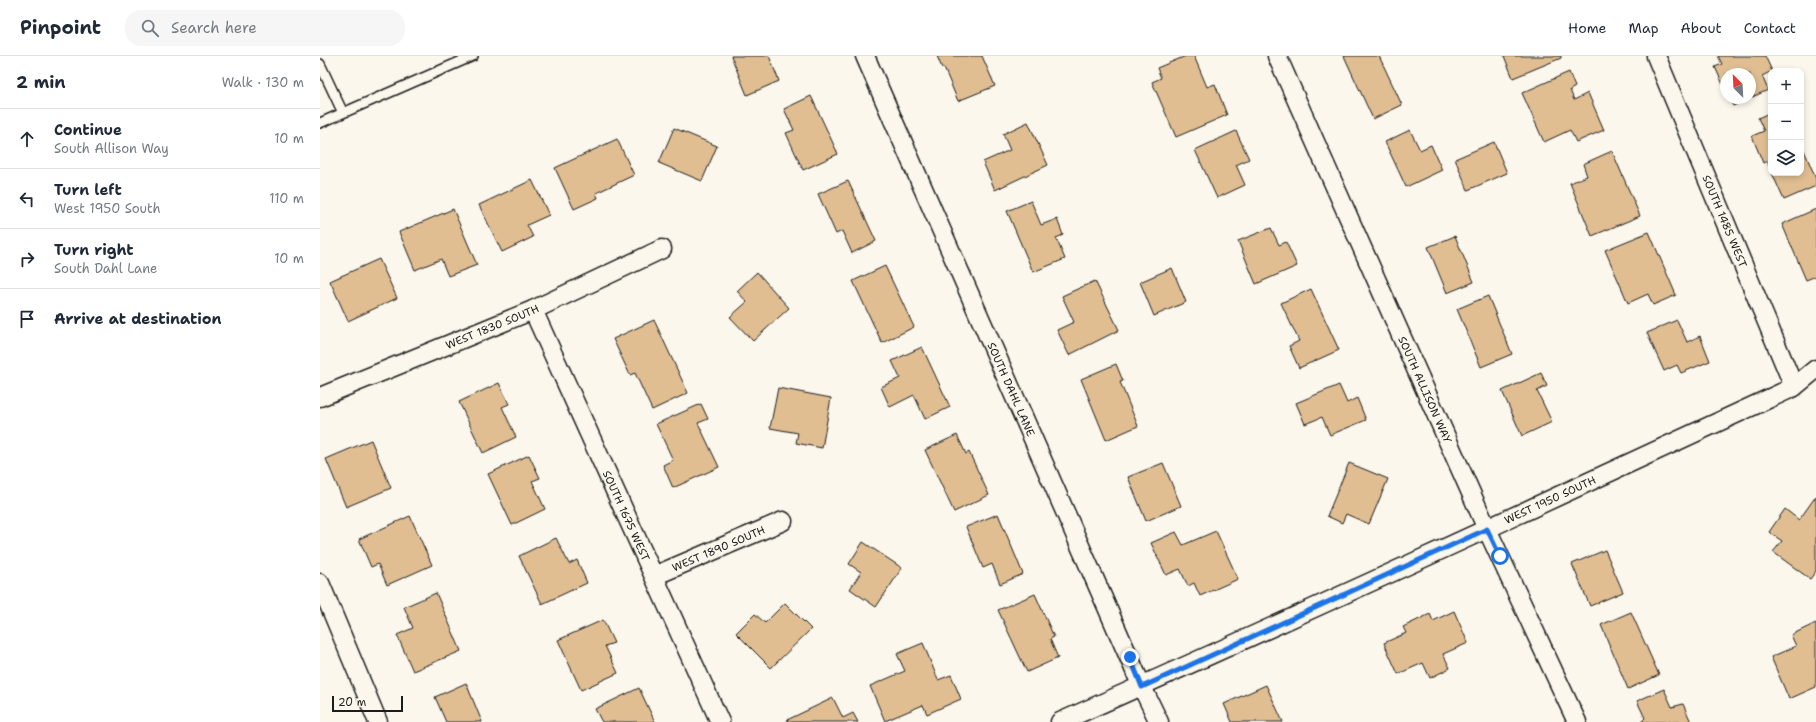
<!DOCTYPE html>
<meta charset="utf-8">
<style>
:root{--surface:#fff;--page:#f6f6f7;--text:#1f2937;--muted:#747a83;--line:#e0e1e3}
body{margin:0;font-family:"Shantell Sans",sans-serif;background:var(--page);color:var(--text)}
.controls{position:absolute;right:12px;top:12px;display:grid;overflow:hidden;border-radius:8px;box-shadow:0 2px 6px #0003}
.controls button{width:36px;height:36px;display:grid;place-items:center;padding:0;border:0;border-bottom:1px solid var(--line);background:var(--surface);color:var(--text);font:20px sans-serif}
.compass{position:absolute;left:1400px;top:12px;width:36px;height:36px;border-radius:50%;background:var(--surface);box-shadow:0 2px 6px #0003;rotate:336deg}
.scale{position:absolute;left:12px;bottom:10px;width:71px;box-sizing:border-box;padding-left:4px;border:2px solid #1c1c1c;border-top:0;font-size:11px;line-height:14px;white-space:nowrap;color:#1c1c1c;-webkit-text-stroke:3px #fbf7ec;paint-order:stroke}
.stop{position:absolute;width:12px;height:12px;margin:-9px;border:3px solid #1a73e8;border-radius:50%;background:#fff}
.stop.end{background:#1a73e8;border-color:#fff;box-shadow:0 1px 4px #0008}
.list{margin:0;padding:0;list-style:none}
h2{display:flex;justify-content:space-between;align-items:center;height:52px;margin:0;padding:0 16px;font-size:17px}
h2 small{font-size:13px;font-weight:400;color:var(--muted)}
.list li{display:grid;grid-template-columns:26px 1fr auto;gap:12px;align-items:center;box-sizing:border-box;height:60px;padding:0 16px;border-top:1px solid var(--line)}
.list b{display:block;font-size:15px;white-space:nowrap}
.list p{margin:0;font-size:13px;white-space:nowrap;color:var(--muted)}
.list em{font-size:13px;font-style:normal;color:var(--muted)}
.icon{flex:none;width:22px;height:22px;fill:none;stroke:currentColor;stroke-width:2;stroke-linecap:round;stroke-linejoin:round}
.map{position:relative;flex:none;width:1496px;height:666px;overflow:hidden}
header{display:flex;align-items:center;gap:24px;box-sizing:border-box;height:56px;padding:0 20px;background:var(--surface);border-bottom:1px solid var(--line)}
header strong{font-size:19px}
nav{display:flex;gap:22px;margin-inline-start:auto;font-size:14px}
.search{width:280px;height:36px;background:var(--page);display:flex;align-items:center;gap:10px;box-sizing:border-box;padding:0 14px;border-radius:16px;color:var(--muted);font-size:15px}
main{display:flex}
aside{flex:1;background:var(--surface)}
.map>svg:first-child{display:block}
.building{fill:#e0be92;stroke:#1c1c1c}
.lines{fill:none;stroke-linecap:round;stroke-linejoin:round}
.lane-casing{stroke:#1c1c1c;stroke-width:12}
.street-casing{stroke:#1c1c1c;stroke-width:21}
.lane{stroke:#fbf7ec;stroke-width:9}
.street{stroke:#fbf7ec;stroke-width:18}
.route{stroke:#1a73e8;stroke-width:5}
.labels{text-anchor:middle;stroke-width:3;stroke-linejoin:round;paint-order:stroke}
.street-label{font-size:11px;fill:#1c1c1c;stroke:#fbf7ec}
</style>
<header>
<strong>Pinpoint</strong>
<div class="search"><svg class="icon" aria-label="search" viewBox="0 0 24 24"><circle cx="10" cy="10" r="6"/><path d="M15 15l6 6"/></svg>Search here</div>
<nav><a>Home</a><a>Map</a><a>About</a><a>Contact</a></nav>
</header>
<main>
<aside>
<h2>2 min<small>Walk · 130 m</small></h2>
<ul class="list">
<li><svg class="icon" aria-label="ahead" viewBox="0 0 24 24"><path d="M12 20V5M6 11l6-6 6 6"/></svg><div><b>Continue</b><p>South Allison Way</p></div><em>10 m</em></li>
<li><svg class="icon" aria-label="left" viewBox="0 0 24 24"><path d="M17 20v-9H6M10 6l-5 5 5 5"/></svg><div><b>Turn left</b><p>West 1950 South</p></div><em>110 m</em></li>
<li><svg class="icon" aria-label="right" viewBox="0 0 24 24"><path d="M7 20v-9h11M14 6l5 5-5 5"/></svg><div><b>Turn right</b><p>South Dahl Lane</p></div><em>10 m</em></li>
<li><svg class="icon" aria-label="arrive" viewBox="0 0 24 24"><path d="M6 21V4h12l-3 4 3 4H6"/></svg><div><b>Arrive at destination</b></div></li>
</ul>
</aside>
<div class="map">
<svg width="1496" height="666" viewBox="0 0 1496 666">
<rect width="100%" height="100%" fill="#fbf7ec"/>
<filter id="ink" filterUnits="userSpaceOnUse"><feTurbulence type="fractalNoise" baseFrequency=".025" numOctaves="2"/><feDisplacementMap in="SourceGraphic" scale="8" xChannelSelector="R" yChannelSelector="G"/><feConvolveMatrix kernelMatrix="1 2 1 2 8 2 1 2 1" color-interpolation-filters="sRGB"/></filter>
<g filter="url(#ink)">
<!-- building -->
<path class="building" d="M411 0H449L459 25 427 39Z
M617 0H662L675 30 638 45 624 12H622Z
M866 0H874L887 31 895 28 907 59 856 81 832 26 841 22 837 12Z
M1024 0H1059L1082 49 1053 63Z
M1184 0H1241V2L1193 22Z
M1398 0H1445L1452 15 1442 20 1448 34 1430 42V18H1406V35L1395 11 1402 8Z
M1249 16 1255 31 1250 34 1254 44 1268 37 1284 74 1256 86 1250 74 1224 86 1202 37Z
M491 40 518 98 483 114 466 77 474 74 464 53Z
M1409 42H1429L1413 50Z
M1451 56V114L1447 105 1443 107 1432 80 1444 75 1438 62Z
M708 66 728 109 675 134 663 106 690 94 683 78Z
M354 72 397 90 382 125 339 107Z
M1090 74 1100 94 1111 89 1122 114 1086 131 1065 86Z
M916 75 929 103 916 109 925 129 897 142 875 94Z
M297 83 314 119 276 137 278 142 254 153 235 112Z
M1174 86 1187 117 1148 134 1135 103Z
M1481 87 1496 123V130L1464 144 1452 117H1481Z
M1292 95 1320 160 1272 180 1250 127 1267 120 1263 108Z
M212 124 229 159 207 169 213 181 182 196 159 149Z
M528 125 556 185 532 197 522 175 516 178 498 138Z
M711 145 721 169 737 163 743 179 736 182 745 203 713 216 687 155Z
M133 153 157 209 128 220 121 203 95 214 79 176Z
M1496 153V220L1486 224 1462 168Z
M951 172 959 189 966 186 977 210 936 228 918 185Z
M1329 176 1356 239 1333 249 1328 238 1308 247 1285 194Z
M1135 180 1154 226 1127 237 1108 191Z
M59 203 77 242 28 265 10 225Z
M565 210 594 271 562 287 533 225Z
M852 212 866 246 834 260 820 226Z
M437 216 469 252 433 285 410 261 427 246 417 235Z
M775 225 799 274 749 299 737 274 754 266 742 240Z
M991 233 1019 294 979 312 969 290 979 285 961 247Z
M1168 240 1192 298 1161 311 1137 253Z
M334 264 368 337 332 354 315 317 310 319 293 283Z
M1357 264 1367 286 1380 280 1390 305 1361 317 1357 309 1344 315 1327 277Z
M602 291 630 351 605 363 594 339 570 351 561 331 580 322 572 305Z
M796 308 803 325 800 326 818 370 786 384 761 323Z
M1221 317 1227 330 1217 335 1232 366 1202 380 1182 335Z
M179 327 189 348 182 351 196 381 163 397 139 346Z
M1019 329 1027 347 1037 342 1046 364 1010 379 1002 361 985 368 976 347Z
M458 332 511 342 502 392 476 387 478 377 450 372Z
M381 348 388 363 378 367 399 411 353 432 343 409 353 404 336 368Z
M637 379 646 398 649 396 669 439 634 456 605 394Z
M51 384 71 432 26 451 6 403Z
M209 399 220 422 212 425 225 453 192 469 168 418Z
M843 407 861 450 826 465 808 421Z
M1029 407 1068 423 1049 468 1026 458 1022 467 1007 460Z
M1496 440V515L1490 523 1453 496 1462 485 1449 476 1465 453 1479 464Z
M678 458 703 518 680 528 672 508 663 512 646 471Z
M90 460 112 509 67 529 58 508 51 511 39 483Z
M896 475 918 523 880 540 874 527 868 530 860 513 846 519 831 487 856 476 863 489Z
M236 482 249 508 257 504 267 527 222 548 199 500Z
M543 486 582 512 556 551 530 533 541 516 529 508Z
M1285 494 1303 536 1270 550 1252 508Z
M116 537 141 595 93 615 77 579 93 572 84 551Z
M715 538 734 581 730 583 738 602 707 616 678 554Z
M465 547 491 573 451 612 416 577 435 558 445 567Z
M1134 555 1148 587 1123 598 1130 612 1110 622 1103 607 1078 618 1064 587 1086 577 1083 571 1110 558 1113 565Z
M1311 556 1339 619 1308 633 1281 569Z
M283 564 294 587 285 590 298 617 261 634 238 584Z
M1496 567V631L1469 643 1451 601 1476 590 1471 579Z
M603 587 618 624 631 619 641 643 607 658 603 649 565 665 550 630 585 615 577 598Z
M146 627 162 666H126L115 641Z
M946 629 963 666H912L904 648Z
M319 632 335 666H282L275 653Z
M1344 633 1352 651 1363 648 1371 666H1321L1325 662 1317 645Z
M513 642 523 662 533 657 538 666H468L467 664Z"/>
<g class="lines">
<defs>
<path id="lane" d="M0 8 23 57
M0 67 153 0"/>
<g id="street">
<path id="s1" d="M545 0 822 631 839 666"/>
<path id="s2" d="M957 0 1167 473 1257 666"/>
<path id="s3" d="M1336 0 1474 331"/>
<path id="s4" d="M213 254 400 666"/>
<path id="s5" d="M0 341 213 254 342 193"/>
<path id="s6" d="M334 520 463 465"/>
<path d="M0 527 58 666"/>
<path id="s7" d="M740 666C986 557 1230 444 1474 331L1496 313"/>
</g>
</defs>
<!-- lane casing -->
<use href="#lane" class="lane-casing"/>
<!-- street casing -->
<use href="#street" class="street-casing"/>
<!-- lane -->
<use href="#lane" class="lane"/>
<!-- street -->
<use href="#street" class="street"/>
</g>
</g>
<g class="lines" filter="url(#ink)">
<!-- route -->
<path class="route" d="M810 601 822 631 1167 473 1180 500"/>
</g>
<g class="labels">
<!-- street labels -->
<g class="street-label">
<text dy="4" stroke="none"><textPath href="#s3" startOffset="179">SOUTH 1485 WEST</textPath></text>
<text dy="4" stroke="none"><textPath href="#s5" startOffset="186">WEST 1830 SOUTH</textPath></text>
<text dy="4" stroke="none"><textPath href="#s1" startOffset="364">SOUTH DAHL LANE</textPath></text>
<text dy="4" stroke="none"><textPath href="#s2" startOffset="365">SOUTH ALLISON WAY</textPath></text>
<text dy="4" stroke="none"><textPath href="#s7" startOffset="538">WEST 1950 SOUTH</textPath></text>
<text dy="4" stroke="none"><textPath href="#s4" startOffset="226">SOUTH 1675 WEST</textPath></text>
<text dy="4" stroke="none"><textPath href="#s6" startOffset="70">WEST 1890 SOUTH</textPath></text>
</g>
</g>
</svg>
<div class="controls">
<button>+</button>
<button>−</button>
<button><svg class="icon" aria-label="layers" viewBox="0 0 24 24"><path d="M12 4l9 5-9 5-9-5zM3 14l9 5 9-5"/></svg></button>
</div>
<svg class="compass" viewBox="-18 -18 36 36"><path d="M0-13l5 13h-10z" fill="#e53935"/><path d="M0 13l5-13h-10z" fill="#747a83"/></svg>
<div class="scale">20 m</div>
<div class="stop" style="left:1180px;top:500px"></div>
<div class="stop end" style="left:810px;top:601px"></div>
</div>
</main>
